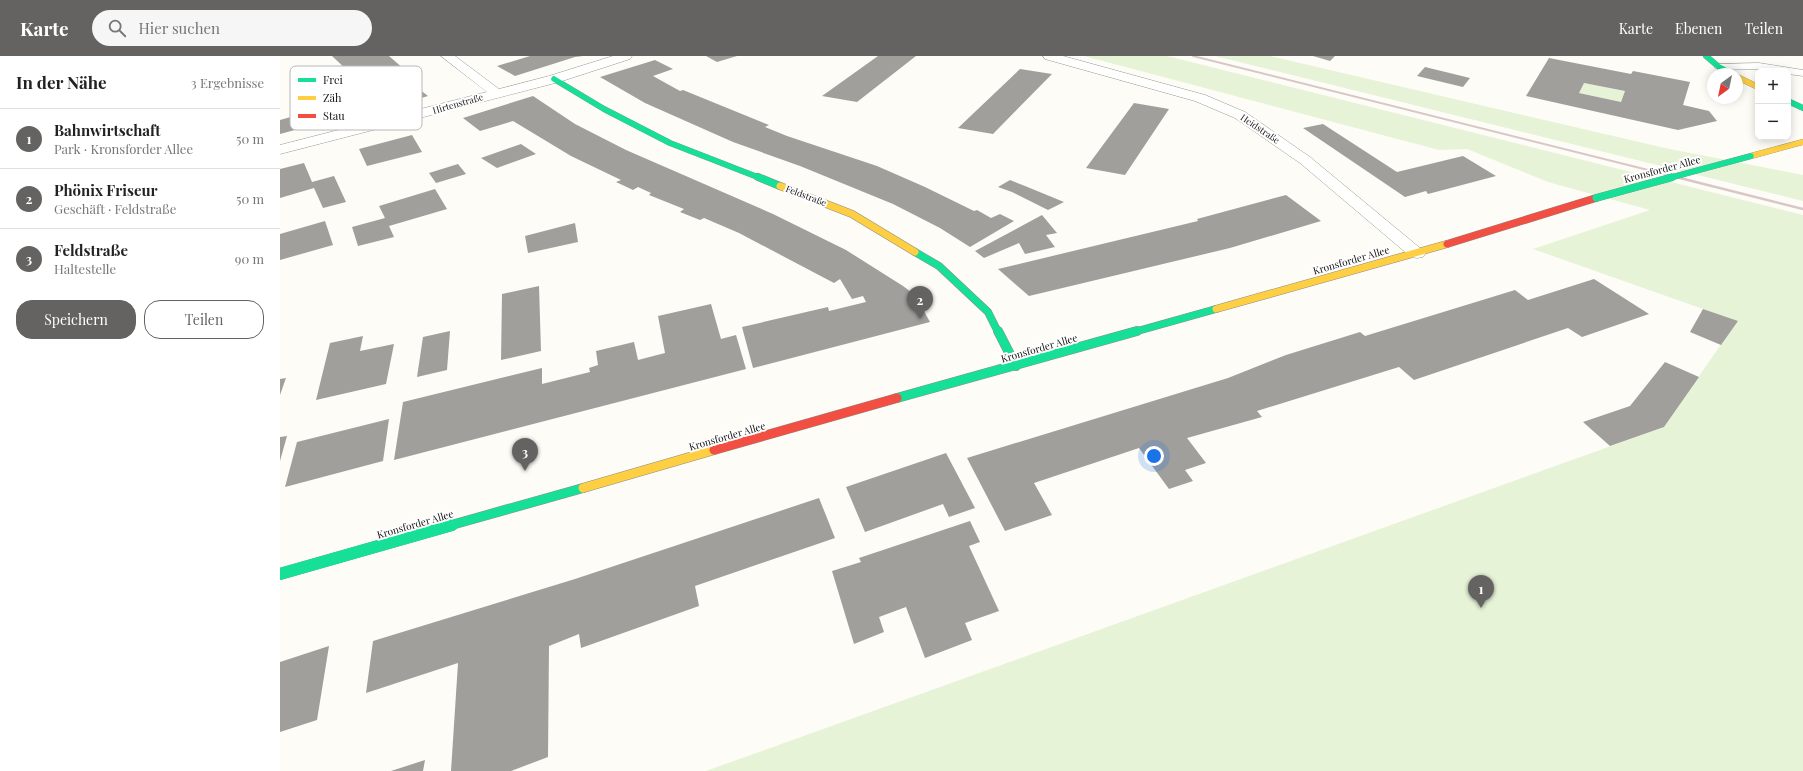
<!DOCTYPE html>
<html lang="de">
<meta charset="utf-8">
<style>
:root{--surface:#fff;--page:#f6f6f6;--text:#222;--muted:#767676;--line:#e0e0e0;--accent:#646362}
body{margin:0;font-family:"Playfair Display",serif;background:var(--page);color:var(--text)}
.controls{position:absolute;right:12px;top:12px;display:grid;overflow:hidden;border-radius:8px;box-shadow:0 2px 10px #0003}
.controls button{width:36px;height:36px;display:grid;place-items:center;padding:0;border:0;border-bottom:1px solid var(--line);background:var(--surface);color:var(--text);font:20px sans-serif}
.compass{position:absolute;left:1427px;top:12px;width:36px;height:36px;border-radius:50%;background:var(--surface);box-shadow:0 2px 10px #0003;rotate:213deg}
.you{position:absolute;left:874px;top:400px;width:14px;height:14px;margin:-10px;border:3px solid #fff;border-radius:50%;background:#1a73e8;box-shadow:0 0 0 6px #1a73e833}
.badge{display:grid;place-items:center;width:26px;height:26px;border-radius:50%;background:var(--accent);color:#fff;font-size:13px;font-weight:700}
.pin{position:absolute;translate:-50% -33px;filter:drop-shadow(0 1px 2px #0008)}
.pin::after{content:'';position:absolute;top:21px;width:14px;height:12px;background:inherit;clip-path:polygon(0 0,100% 0,50% 100%)}
.list{margin:0;padding:0;list-style:none}
h2{display:flex;justify-content:space-between;align-items:center;height:52px;margin:0;padding:0 16px;font-size:17px}
h2 small{font-size:13px;font-weight:400;color:var(--muted)}
.list li{display:grid;grid-template-columns:26px 1fr auto;gap:12px;align-items:center;box-sizing:border-box;height:60px;padding:0 16px;border-top:1px solid var(--line)}
.list b{display:block;font-size:15px;white-space:nowrap}
.list p{margin:0;font-size:13px;white-space:nowrap;color:var(--muted)}
.list em{font-size:13px;font-style:normal;color:var(--muted)}
.actions{display:flex;gap:8px;padding:12px 16px}
.actions a{flex:1;padding:9px 0;border:1px solid var(--accent);border-radius:16px;text-align:center;font-size:14px;color:var(--accent)}
.actions .main{background:var(--accent);color:#fff}
.icon{flex:none;width:22px;height:22px;fill:none;stroke:currentColor;stroke-width:2;stroke-linecap:round;stroke-linejoin:round}
.map{position:relative;flex:none;width:1523px;height:715px;overflow:hidden}
header{display:flex;align-items:center;gap:24px;box-sizing:border-box;height:56px;padding:0 20px;background:var(--accent);color:#fff}
header strong{font-size:19px}
nav{display:flex;gap:22px;margin-inline-start:auto;font-size:14px}
.search{width:280px;height:36px;background:var(--page);display:flex;align-items:center;gap:10px;box-sizing:border-box;padding:0 14px;border-radius:22px;color:var(--muted);font-size:15px}
main{display:flex}
aside{flex:1;background:var(--surface)}
.map>svg:first-child{display:block}
.green{fill:#e7f3d7}
.building{fill:#a19f9c;fill-rule:evenodd}
.lines{fill:none;stroke-linecap:round;stroke-linejoin:round}
.lane-casing{stroke:#979795;stroke-width:1}
.street-casing{stroke:#979795;stroke-width:1}
.fast-far3-casing{stroke:#8e8d8b;stroke-width:6}
.fast-far2-casing{stroke:#8e8d8b;stroke-width:8}
.fast-far1-casing{stroke:#8e8d8b;stroke-width:10}
.fast-casing{stroke:#8e8d8b;stroke-width:12}
.slow-far2-casing{stroke:#8e8d8b;stroke-width:6}
.slow-far1-casing{stroke:#8e8d8b;stroke-width:8}
.slow-casing{stroke:#8e8d8b;stroke-width:10}
.jam-far1-casing{stroke:#8e8d8b;stroke-width:8}
.jam-casing{stroke:#8e8d8b;stroke-width:10}
.lane{fill:#fffffe;fill-rule:evenodd}
.street{fill:#fffffe;fill-rule:evenodd}
.fast-far3{stroke:#16e098;stroke-width:5.5}
.fast-far2{stroke:#16e098;stroke-width:7}
.fast-far1{stroke:#16e098;stroke-width:9}
.fast{stroke:#16e098;stroke-width:12}
.slow-far2{stroke:#ffcf43;stroke-width:5.5}
.slow-far1{stroke:#ffcf43;stroke-width:7}
.slow{stroke:#ffcf43;stroke-width:9}
.jam-far1{stroke:#f24e42;stroke-width:7}
.jam{stroke:#f24e42;stroke-width:9}
.rail-far1{stroke:#d9c6c7;stroke-width:2}
.rail{stroke:#d9c6c7;stroke-width:2.5}
.fast-bridge-far1-casing{stroke:#8e8d8b;stroke-width:6;stroke-linecap:butt}
.fast-bridge-casing{stroke:#8e8d8b;stroke-width:8;stroke-linecap:butt}
.fast-bridge-far1{stroke:#16e098;stroke-width:5.5}
.fast-bridge{stroke:#16e098;stroke-width:7}
.labels{text-anchor:middle;stroke-width:4;stroke-linejoin:round;paint-order:stroke}
.far-street-label{font-size:9px;fill:#111;stroke:#fff}
.street-label{font-size:10px;fill:#111;stroke:#fff}
.key{fill:#fff;stroke:#b8b8b8;stroke-width:1}
.key-label{font-size:11px;fill:#111}
</style>
<header>
<strong>Karte</strong>
<div class="search"><svg class="icon" aria-label="search" viewBox="0 0 24 24"><circle cx="10" cy="10" r="6"/><path d="M15 15l6 6"/></svg>Hier suchen</div>
<nav><a>Karte</a><a>Ebenen</a><a>Teilen</a></nav>
</header>
<main>
<aside>
<h2>In der Nähe<small>3 Ergebnisse</small></h2>
<ul class="list">
<li><span class="badge">1</span><div><b>Bahnwirtschaft</b><p>Park · Kronsforder Allee</p></div><em>50 m</em></li>
<li><span class="badge">2</span><div><b>Phönix Friseur</b><p>Geschäft · Feldstraße</p></div><em>50 m</em></li>
<li><span class="badge">3</span><div><b>Feldstraße</b><p>Haltestelle</p></div><em>90 m</em></li>
</ul>
<div class="actions"><a class="main">Speichern</a><a>Teilen</a></div>
</aside>
<div class="map">
<svg width="1523" height="715" viewBox="0 0 1523 715">
<rect width="100%" height="100%" fill="#fdfcf7"/>
<!-- green -->
<path class="green" d="M804 0H887L1523 159V715H426L1384 371 1457 265 1253 193 1370 154 1268 126 1187 93 1159 94Z
M935 0H990L1385 92 1523 119V145Z
M1304 27 1345 35 1341 46 1299 37Z"/>
<!-- building -->
<path class="building" d="M52 0H109L132 20 125 22 148 40 103 53 81 33 86 32Z
M250 0H303L295 1 235 20 217 10Z
M426 0H457L437 6Z
M598 0H636L577 46 542 40Z
M1033 0H1055L1050 5Z
M1269 2 1351 18 1353 15 1410 26 1403 49 1429 55 1437 65 1398 74 1246 40ZM1304 27 1345 35 1341 46 1299 37Z
M375 4 393 13 373 20 400 35 403 34 489 69 485 71 507 80 597 110 645 131 694 155 697 154 711 162 720 158 734 165 690 191 660 172 613 148 520 110 453 86 365 47 320 21Z
M1145 11 1190 22 1183 31 1137 20Z
M740 13 772 18 713 78 678 72Z
M253 40 295 68 346 94 493 158 566 194 623 230 635 239 650 266 473 312 462 271 548 251 549 255 586 246 583 240 572 243 560 223 554 227 459 177 424 162 420 164 400 156 404 153 369 139 371 137 358 131 353 134 336 126 341 124 291 100 233 65 200 75 183 62Z
M854 47 889 53 845 119 806 112Z
M28 56 37 68 0 78V64Z
M1043 68 1117 116 1183 100 1216 120 1148 138 1146 135 1125 141 1023 72Z
M132 79 142 96 87 110 79 93Z
M241 88 256 98 217 112 201 102Z
M24 107 32 126 54 120 66 146 43 152 34 132 0 142V113Z
M178 108 186 118 156 127 149 117Z
M730 124 745 130 784 146 768 154 732 136 718 131Z
M155 133 167 153 109 170 114 181 78 190 72 171 105 162 99 150Z
M1006 139 1041 165 950 192 749 240 718 213 918 165 917 163Z
M762 159 777 177 766 179 775 191 745 198 739 187 704 202 695 195Z
M45 165 53 189 0 204V178Z
M295 167 298 186 248 197 245 180Z
M1314 223 1369 258 1302 281 1288 272 1134 324 1119 311 977 355 982 361 907 382 926 407 905 414 913 425 889 433 859 392 754 427 772 459 725 475 687 402 948 322 1006 299 1080 276 1085 280 1235 234 1248 244Z
M259 230 261 295 221 304 222 238Z
M431 248 441 283 456 279 466 313 114 404 123 346 262 312V328L310 316 309 312 318 309 316 295 354 286 358 304 385 297 378 260Z
M1423 253 1458 265 1441 289 1410 276Z
M170 275 167 314 137 321 143 281Z
M83 280 80 295 114 288 106 328 36 344 50 287Z
M1385 306 1419 321 1384 371 1330 390 1303 366 1350 350Z
M6 322 0 339V323Z
M109 363 103 405 5 431 17 386Z
M7 380 0 405V381Z
M666 397 695 452 669 461 663 448 585 476 566 431Z
M539 442 555 482 415 530 419 550 301 592 299 578 269 590 268 701 231 715H171L178 607 86 637 93 585 295 523Z
M690 465 700 486 689 490 719 555 685 567 692 584 645 602 626 551 599 561 604 576 574 588 552 515 581 506 579 502Z
M49 590 37 664 0 676V606Z
M145 704 143 715H111Z"/>
<g class="lines">
<defs>
<path id="lane" d="M1479 7 1523 14V20L1508 18V15L1479 13 1439 14 1434 11 1439 8Z"/>
<path id="street" d="M161 0H175L219 33 269 20 333 0H352L350 3 279 26 0 98V89L207 36Z
M763 0H783L925 39 965 56 1030 101 1146 197 1143 201 1137 202 1131 201 1020 107 955 62 915 45 765 3Z"/>
<path id="fast-far3" d="M1426 0 1439 11 1452 18
M274 23 324 53 390 87 480 122
M1508 45 1523 52"/>
<path id="fast-far2" d="M478 121 500 130
M635 196 659 210 708 256 718 276
M854 276 936 253"/>
<path id="fast-far1" d="M718 275 736 310
M617 342 857 275
M168 470 303 432"/>
<path id="fast" d="M0 518 172 469"/>
<path id="slow-far2" d="M1457 21 1478 31
M1471 100 1523 86"/>
<path id="slow-far1" d="M500 130 572 158 635 196
M936 253 1167 188"/>
<path id="slow" d="M303 432 434 394"/>
<path id="jam-far1" d="M1167 188 1316 142"/>
<path id="jam" d="M434 394 617 342"/>
</defs>
<!-- lane casing -->
<use href="#lane" class="lane-casing"/>
<!-- street casing -->
<use href="#street" class="street-casing"/>
<!-- fast-far3 casing -->
<use href="#fast-far3" class="fast-far3-casing"/>
<!-- fast-far2 casing -->
<use href="#fast-far2" class="fast-far2-casing"/>
<!-- fast-far1 casing -->
<use href="#fast-far1" class="fast-far1-casing"/>
<!-- fast casing -->
<use href="#fast" class="fast-casing"/>
<!-- slow-far2 casing -->
<use href="#slow-far2" class="slow-far2-casing"/>
<!-- slow-far1 casing -->
<use href="#slow-far1" class="slow-far1-casing"/>
<!-- slow casing -->
<use href="#slow" class="slow-casing"/>
<!-- jam-far1 casing -->
<use href="#jam-far1" class="jam-far1-casing"/>
<!-- jam casing -->
<use href="#jam" class="jam-casing"/>
<!-- lane -->
<use href="#lane" class="lane"/>
<!-- street -->
<use href="#street" class="street"/>
<!-- fast-far3 -->
<use href="#fast-far3" class="fast-far3"/>
<!-- fast-far2 -->
<use href="#fast-far2" class="fast-far2"/>
<!-- fast-far1 -->
<use href="#fast-far1" class="fast-far1"/>
<!-- fast -->
<use href="#fast" class="fast"/>
<!-- slow-far2 -->
<use href="#slow-far2" class="slow-far2"/>
<!-- slow-far1 -->
<use href="#slow-far1" class="slow-far1"/>
<!-- slow -->
<use href="#slow" class="slow"/>
<!-- jam-far1 -->
<use href="#jam-far1" class="jam-far1"/>
<!-- jam -->
<use href="#jam" class="jam"/>
<!-- rail-far1 -->
<path class="rail-far1" d="M913 0 1400 122"/>
<!-- rail -->
<path class="rail" d="M1396 121 1523 153"/>
<defs>
<path id="fast-bridge-far1" d="M1389 122 1471 100"/>
<path id="fast-bridge" d="M1316 142 1393 121"/>
</defs>
<!-- fast-bridge-far1 casing -->
<use href="#fast-bridge-far1" class="fast-bridge-far1-casing"/>
<!-- fast-bridge casing -->
<use href="#fast-bridge" class="fast-bridge-casing"/>
<!-- fast-bridge-far1 -->
<use href="#fast-bridge-far1" class="fast-bridge-far1"/>
<!-- fast-bridge -->
<use href="#fast-bridge" class="fast-bridge"/>
</g>
<g class="labels">
<!-- far-street labels -->
<g class="far-street-label">
<text transform="translate(178 48) rotate(-16)" y="3">Hirtenstraße</text>
<text transform="translate(980 73) rotate(34)" y="3">Heidstraße</text>
<text transform="translate(526 140) rotate(21)" y="3">Feldstraße</text>
</g>
<!-- street labels -->
<g class="street-label">
<text transform="translate(1382 113) rotate(-15)" y="4">Kronsforder Allee</text>
<text transform="translate(1071 204) rotate(-16)" y="4">Kronsforder Allee</text>
<text transform="translate(759 292) rotate(-16)" y="4">Kronsforder Allee</text>
<text transform="translate(447 380) rotate(-16)" y="4">Kronsforder Allee</text>
<text transform="translate(135 468) rotate(-16)" y="4">Kronsforder Allee</text>
</g>
</g>
<!-- legend -->
<rect x="10" y="10" width="132" height="64" rx="6" class="key"/>
<rect x="18" y="22" width="18" height="4" fill="#16e098"/>
<rect x="18" y="40" width="18" height="4" fill="#ffcf43"/>
<rect x="18" y="58" width="18" height="4" fill="#f24e42"/>
<g class="key-label">
<text x="43" y="28">Frei</text>
<text x="43" y="46">Zäh</text>
<text x="43" y="64">Stau</text>
</g>
</svg>
<div class="controls">
<button>+</button>
<button>−</button>
</div>
<svg class="compass" viewBox="-18 -18 36 36"><path d="M0-13l5 13h-10z" fill="#e53935"/><path d="M0 13l5-13h-10z" fill="#767676"/></svg>
<div class="you"></div>
<div class="pin badge" style="left:1201px;top:552px">1</div>
<div class="pin badge" style="left:640px;top:263px">2</div>
<div class="pin badge" style="left:245px;top:415px">3</div>
</div>
</main>
